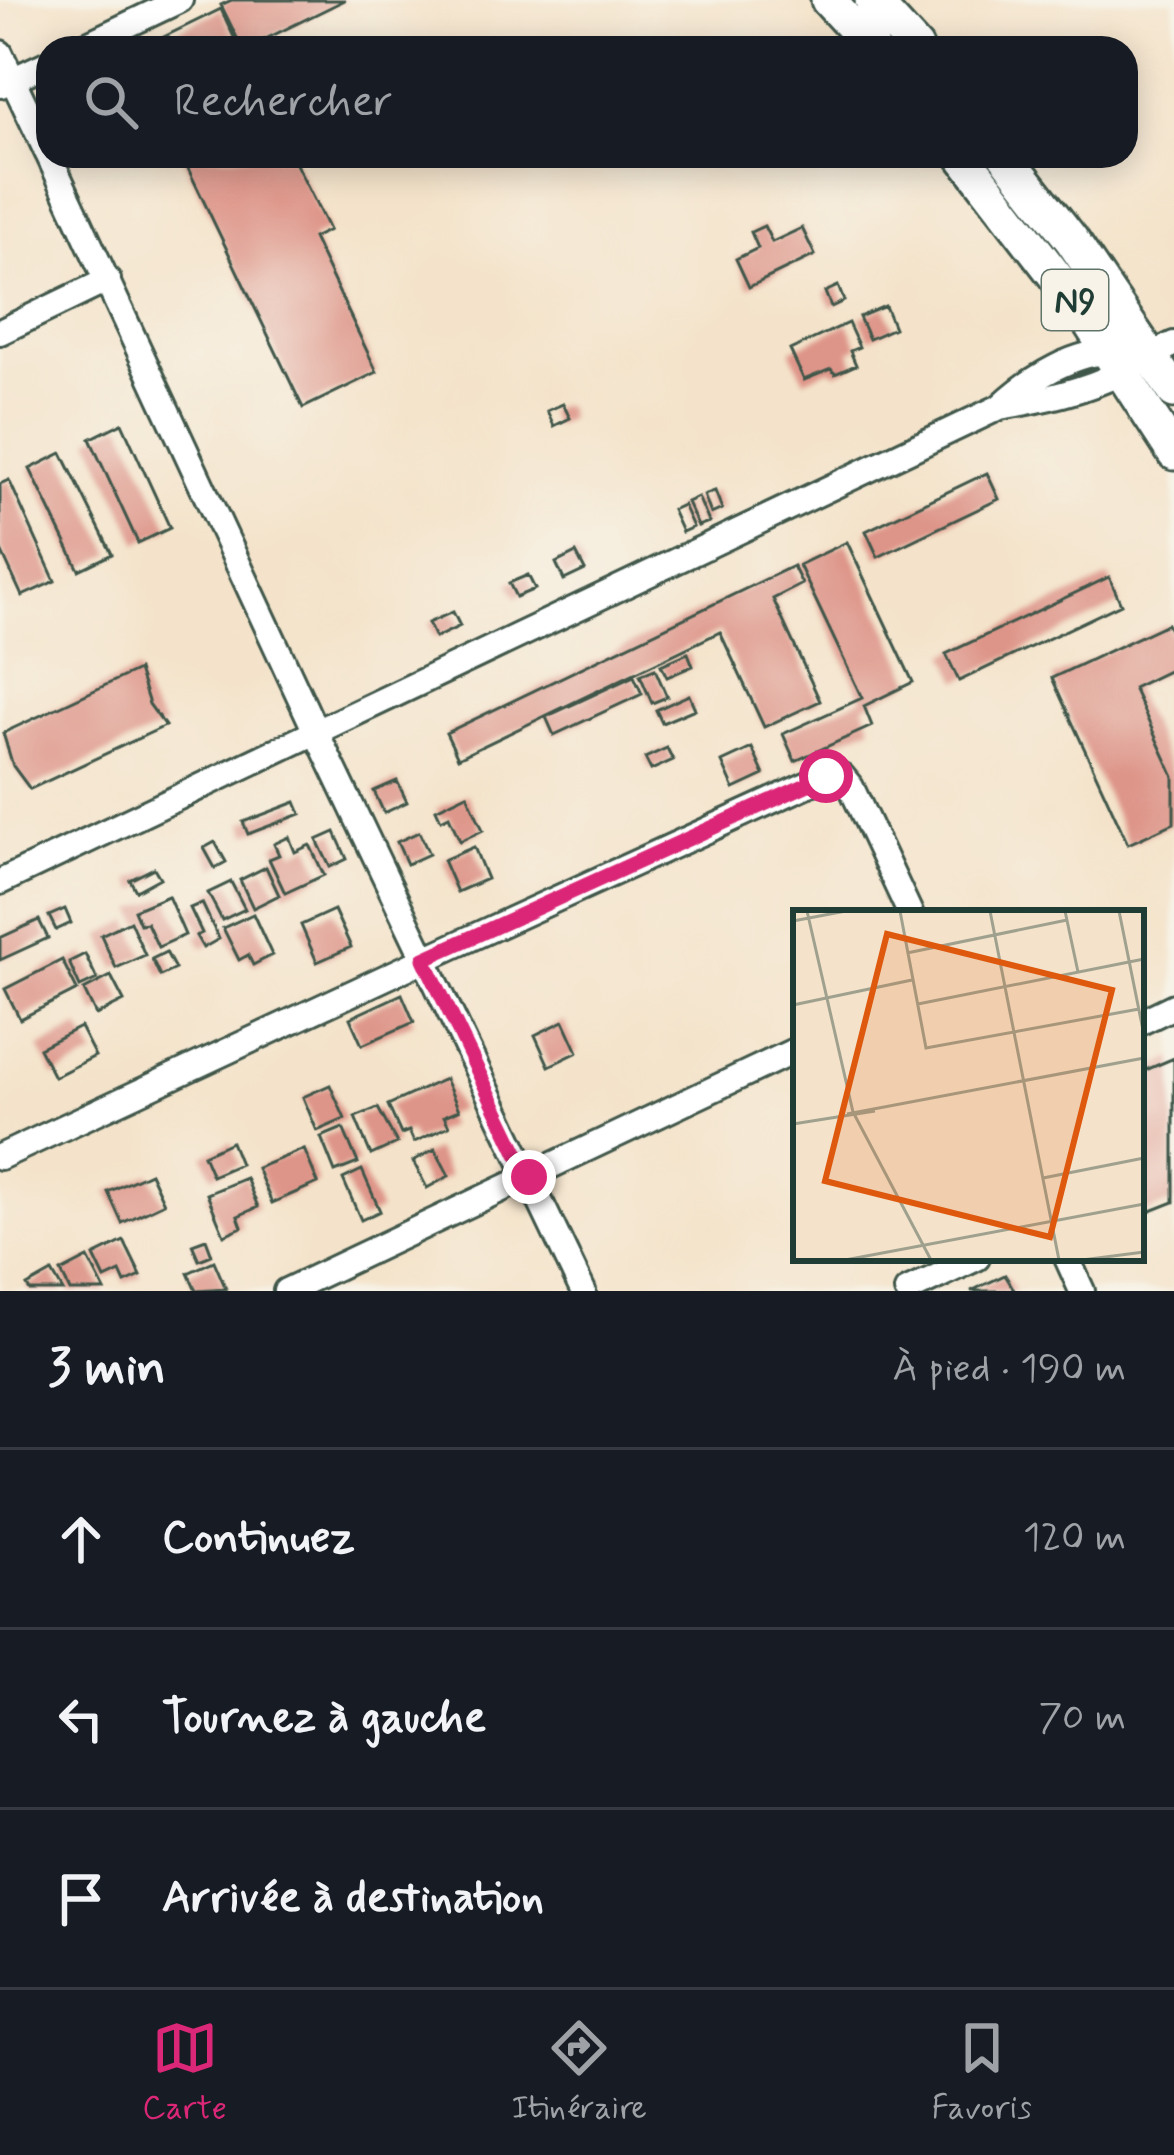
<!DOCTYPE html>
<html lang="fr">
<meta charset="utf-8">
<style>
:root{--surface:#171b24;--page:#20242c;--text:#f1f3f6;--muted:#9ea1a6;--line:#363941;--accent:#db2777}
body{margin:0;font-family:Mynerve,sans-serif;background:var(--page);color:var(--text)}
.stop{position:absolute;width:36px;height:36px;margin:-27px;border:9px solid #db2777;border-radius:50%;background:#fff}
.stop.end{background:#db2777;border-color:#fff;box-shadow:0 3px 12px #0008}
.list{margin:0;padding:0;list-style:none}
h2{display:flex;justify-content:space-between;align-items:center;height:156px;margin:0;padding:0 48px;font-size:51px}
h2 small{font-size:39px;font-weight:400;color:var(--muted)}
.list li{display:grid;grid-template-columns:78px 1fr auto;gap:36px;align-items:center;box-sizing:border-box;height:180px;padding:0 48px;border-top:3px solid var(--line)}
.list b{display:block;font-size:45px;white-space:nowrap}
.list em{font-size:39px;font-style:normal;color:var(--muted)}
.icon{flex:none;width:66px;height:66px;fill:none;stroke:currentColor;stroke-width:2;stroke-linecap:round;stroke-linejoin:round}
.map{position:relative;flex:none;width:1174px;height:1291px;overflow:hidden}
.search{position:absolute;background:var(--surface);box-shadow:0 6px 30px #0003;left:36px;right:36px;top:36px;height:132px;display:flex;align-items:center;gap:30px;box-sizing:border-box;padding:0 42px;border-radius:36px;color:var(--muted);font-size:45px}
.sheet{height:696px;background:var(--surface)}
nav{display:flex;justify-content:space-around;align-items:center;box-sizing:border-box;height:168px;border-top:3px solid var(--line);background:var(--surface);font-size:33px;color:var(--muted)}
nav a{display:grid;justify-items:center;gap:6px}
nav .on{color:var(--accent)}
.map>svg:first-child{display:block}
.building{fill:#de9589}
.lines{fill:none;stroke-linecap:round;stroke-linejoin:round}
.minor-casing{stroke:#3f564a;stroke-width:30}
.highway-casing{stroke:#3f564a;stroke-width:39}
.minor{stroke:#fff;stroke-width:24}
.highway{stroke:#fff;stroke-width:33}
.route{stroke:#db2777;stroke-width:15}
.labels{text-anchor:middle;stroke-width:10;stroke-linejoin:round;paint-order:stroke}
.shield{fill:#f7f3e8;stroke:#60746a;stroke-width:3}
.shield-label{font-size:36px;font-weight:bold;fill:#1f3d34}
.inset-road{fill:none;stroke:#9fa18e;stroke-width:3}
.view{fill:#de580e;fill-opacity:0.15;stroke:#de580e;stroke-width:6}
.inset-edge{fill:none;stroke:#1f3d34;stroke-width:6}
</style>
<div class="map">
<svg width="1174" height="1291" viewBox="0 0 1174 1291">
<rect width="100%" height="100%" fill="#f7f3e8"/>
<filter id="ink" filterUnits="userSpaceOnUse"><feTurbulence type="fractalNoise" baseFrequency=".00833" numOctaves="2"/><feDisplacementMap in="SourceGraphic" scale="24" xChannelSelector="R" yChannelSelector="G"/><feConvolveMatrix kernelMatrix="1 2 1 2 8 2 1 2 1" color-interpolation-filters="sRGB"/></filter>
<filter id="wash" filterUnits="userSpaceOnUse"><feTurbulence type="fractalNoise" baseFrequency=".004" numOctaves="4" result="noise"/><feDisplacementMap in="SourceGraphic" scale="48" xChannelSelector="R" yChannelSelector="G"/><feGaussianBlur stdDeviation="2.7" result="paint"/><feColorMatrix in="noise" values="0 0 0 0 0 0 0 0 0 0 0 0 0 0 0 0 0 1.4 0 .05"/><feComposite in="paint" operator="in"/></filter>
<g filter="url(#wash)">
<rect width="100%" height="100%" fill="#f4e3ca"/>
<g id="blocks">
<!-- building -->
<path class="building" d="M232 0H345L247 48H242L221 5Z
M221 9 239 48H141Z
M182 156H292L329 230 313 238 377 372 303 408Z
M764 226 772 242 802 228 815 255 749 287 736 259 758 248 751 232Z
M838 286 844 301 831 307 825 292Z
M885 306 894 328 869 339 859 317Z
M848 323 859 347 850 351 856 365 835 374 831 369 804 380 790 350Z
M563 404 570 418 554 426 547 411Z
M122 423 170 528 138 543 90 439Z
M62 453 112 554 79 570 30 469Z
M987 473 999 499 878 557 866 531Z
M9 480 55 581 22 596 0 548V484Z
M715 491 722 509 711 514 704 495Z
M698 497 709 522 698 526 687 502Z
M683 505 693 527 682 532 672 510Z
M847 542 913 682 864 706 872 726 795 761 783 734 862 698 799 565Z
M576 553 585 570 564 580 556 563Z
M793 566 802 584 773 599 820 701 764 727 720 632 458 758 446 733Z
M528 575 535 589 516 597 509 583Z
M1109 577 1121 604 959 681 946 654Z
M453 612 460 626 435 638 428 623Z
M1167 624 1174 638V668L1133 688 1174 777V823L1128 844 1052 678Z
M688 653 693 666 667 677 661 665Z
M655 669 667 697 652 703 640 675Z
M138 670 149 704 165 726 30 789 13 766 3 733Z
M634 676 642 694 554 735 546 717Z
M689 695 695 709 662 723 656 710Z
M667 748 673 760 651 770 645 758Z
M752 748 764 775 734 789 722 762Z
M397 781 407 802 384 813 374 791Z
M467 794 483 830 460 841 449 816 441 820 436 809Z
M296 802 301 814 248 834 243 822Z
M335 832 347 859 330 867 317 840Z
M419 832 429 854 407 864 397 842Z
M289 837 295 852 310 845 324 875 285 893 269 859 279 855 274 844Z
M215 842 226 862 215 868 204 848Z
M474 847 487 879 457 892 443 860Z
M266 867 279 895 253 908 240 880Z
M154 868 160 878 136 891 130 880Z
M231 882 245 909 222 920 208 893Z
M168 896 185 935 158 947 147 923 140 924 134 910Z
M202 903 219 939 203 948 196 936 202 933 190 908Z
M65 909 71 923 56 930 49 916Z
M334 910 351 947 317 962 301 925Z
M253 914 272 955 253 965 248 955 239 960 223 928Z
M39 920 48 938 0 960V938Z
M130 921 145 955 116 968 101 935Z
M166 952 175 969 160 976 152 959Z
M85 954 97 979 80 987 69 962Z
M62 960 77 990 20 1019 5 989Z
M111 976 124 1001 96 1015 84 990Z
M402 994 414 1022 362 1045 350 1018Z
M564 1021 578 1052 549 1066 535 1035Z
M80 1027 95 1056 54 1077 39 1048Z
M1174 1058V1202L1141 1215V1072Z
M445 1079 459 1110 444 1116 449 1126 414 1142 409 1131 401 1134 388 1105Z
M330 1085 345 1119 317 1131 303 1097Z
M378 1108 397 1143 371 1155 355 1117Z
M343 1128 358 1163 335 1172 321 1137Z
M231 1142 240 1164 212 1176 203 1155Z
M304 1149 318 1183 272 1203 257 1168Z
M435 1149 449 1176 427 1188 413 1161Z
M362 1170 380 1211 361 1220 343 1179Z
M150 1173 164 1203 122 1223 108 1192Z
M246 1178 258 1207 238 1216 242 1227 224 1235 207 1194Z
M206 1239 212 1255 199 1260 192 1244Z
M124 1241 141 1276 125 1283 120 1272 105 1279 94 1256Z
M88 1258 105 1291H70L61 1272Z
M214 1261 226 1289 196 1291 188 1273Z
M52 1272 63 1291H30L27 1286Z
M1005 1275 1015 1291H971Z"/>
</g>
</g>
<g filter="url(#ink)">
<use href="#blocks" fill-opacity="0" stroke="#3f564a" stroke-width="3"/>
<g class="lines">
<defs>
<path id="minor" d="M79 48 180 0
M0 53 48 154
M1 85 48 63
M49 156 316 732 583 1291
M0 332 108 280
M1001 406C1031 378 1077 349 1120 352
M0 882 1000 407C1042 400 1084 391 1122 372 1140 363 1156 352 1174 344
M1141 1022 1174 1006
M0 1157 425 959 826 776H842L851 787 910 913
M1067 1258 1082 1291
M286 1291 796 1050
M907 1291 977 1258"/>
<path id="highway" d="M828 0 872 48
M872 0 916 48
M963 156 1080 308 1174 453
M1006 156 1071 239 1174 391"/>
</defs>
<!-- minor casing -->
<use href="#minor" class="minor-casing"/>
<!-- highway casing -->
<use href="#highway" class="highway-casing"/>
<!-- minor -->
<use href="#minor" class="minor"/>
<!-- highway -->
<use href="#highway" class="highway"/>
</g>
</g>
<g class="lines" filter="url(#ink)">
<!-- route -->
<path class="route" d="M529 1177 424 959 826 776"/>
</g>
<g class="labels">
<!-- shield labels -->
<rect class="shield" x="1042" y="270" width="66" height="60" rx="9"/>
<g class="shield-label">
<text x="1075" y="313">N9</text>
</g>
</g>
<!-- overview -->
<g transform="translate(793 910)">
<rect width="351" height="351" fill="#f4e3ca"/>
<path class="inset-road" d="M14 1 60 202 138 350M107 1 133 138 346 99M197 1 266 350M272 1 285 62M326 1 351 125M0 11 53 1M114 43 274 10M125 94 351 49M0 95 119 70M54 204 351 148M0 214 82 201M250 268 351 248M52 350 351 294M289 350 351 342"/>
<path class="view" d="M94 24 319 80 257 327 32 271Z"/>
<rect width="351" height="351" class="inset-edge"/>
</g>
</svg>
<div class="stop" style="left:826px;top:776px"></div>
<div class="stop end" style="left:529px;top:1177px"></div>
<div class="search"><svg class="icon" aria-label="search" viewBox="0 0 24 24"><circle cx="10" cy="10" r="6"/><path d="M15 15l6 6"/></svg>Rechercher</div>
</div>
<section class="sheet">
<h2>3 min<small>À pied · 190 m</small></h2>
<ul class="list">
<li><svg class="icon" aria-label="ahead" viewBox="0 0 24 24"><path d="M12 20V5M6 11l6-6 6 6"/></svg><div><b>Continuez</b></div><em>120 m</em></li>
<li><svg class="icon" aria-label="left" viewBox="0 0 24 24"><path d="M17 20v-9H6M10 6l-5 5 5 5"/></svg><div><b>Tournez à gauche</b></div><em>70 m</em></li>
<li><svg class="icon" aria-label="arrive" viewBox="0 0 24 24"><path d="M6 21V4h12l-3 4 3 4H6"/></svg><div><b>Arrivée à destination</b></div></li>
</ul>
</section>
<nav>
<a class="on"><svg class="icon" aria-label="map" viewBox="0 0 24 24"><path d="M3 6l6-2 6 2 6-2v14l-6 2-6-2-6 2zM9 4v14M15 6v14"/></svg>Carte</a>
<a><svg class="icon" aria-label="directions" viewBox="0 0 24 24"><path d="M12 3l9 9-9 9-9-9zM9 14v-3h6M13 9l2 2-2 2"/></svg>Itinéraire</a>
<a><svg class="icon" aria-label="saved" viewBox="0 0 24 24"><path d="M7 4h10v16l-5-4-5 4z"/></svg>Favoris</a>
</nav>
